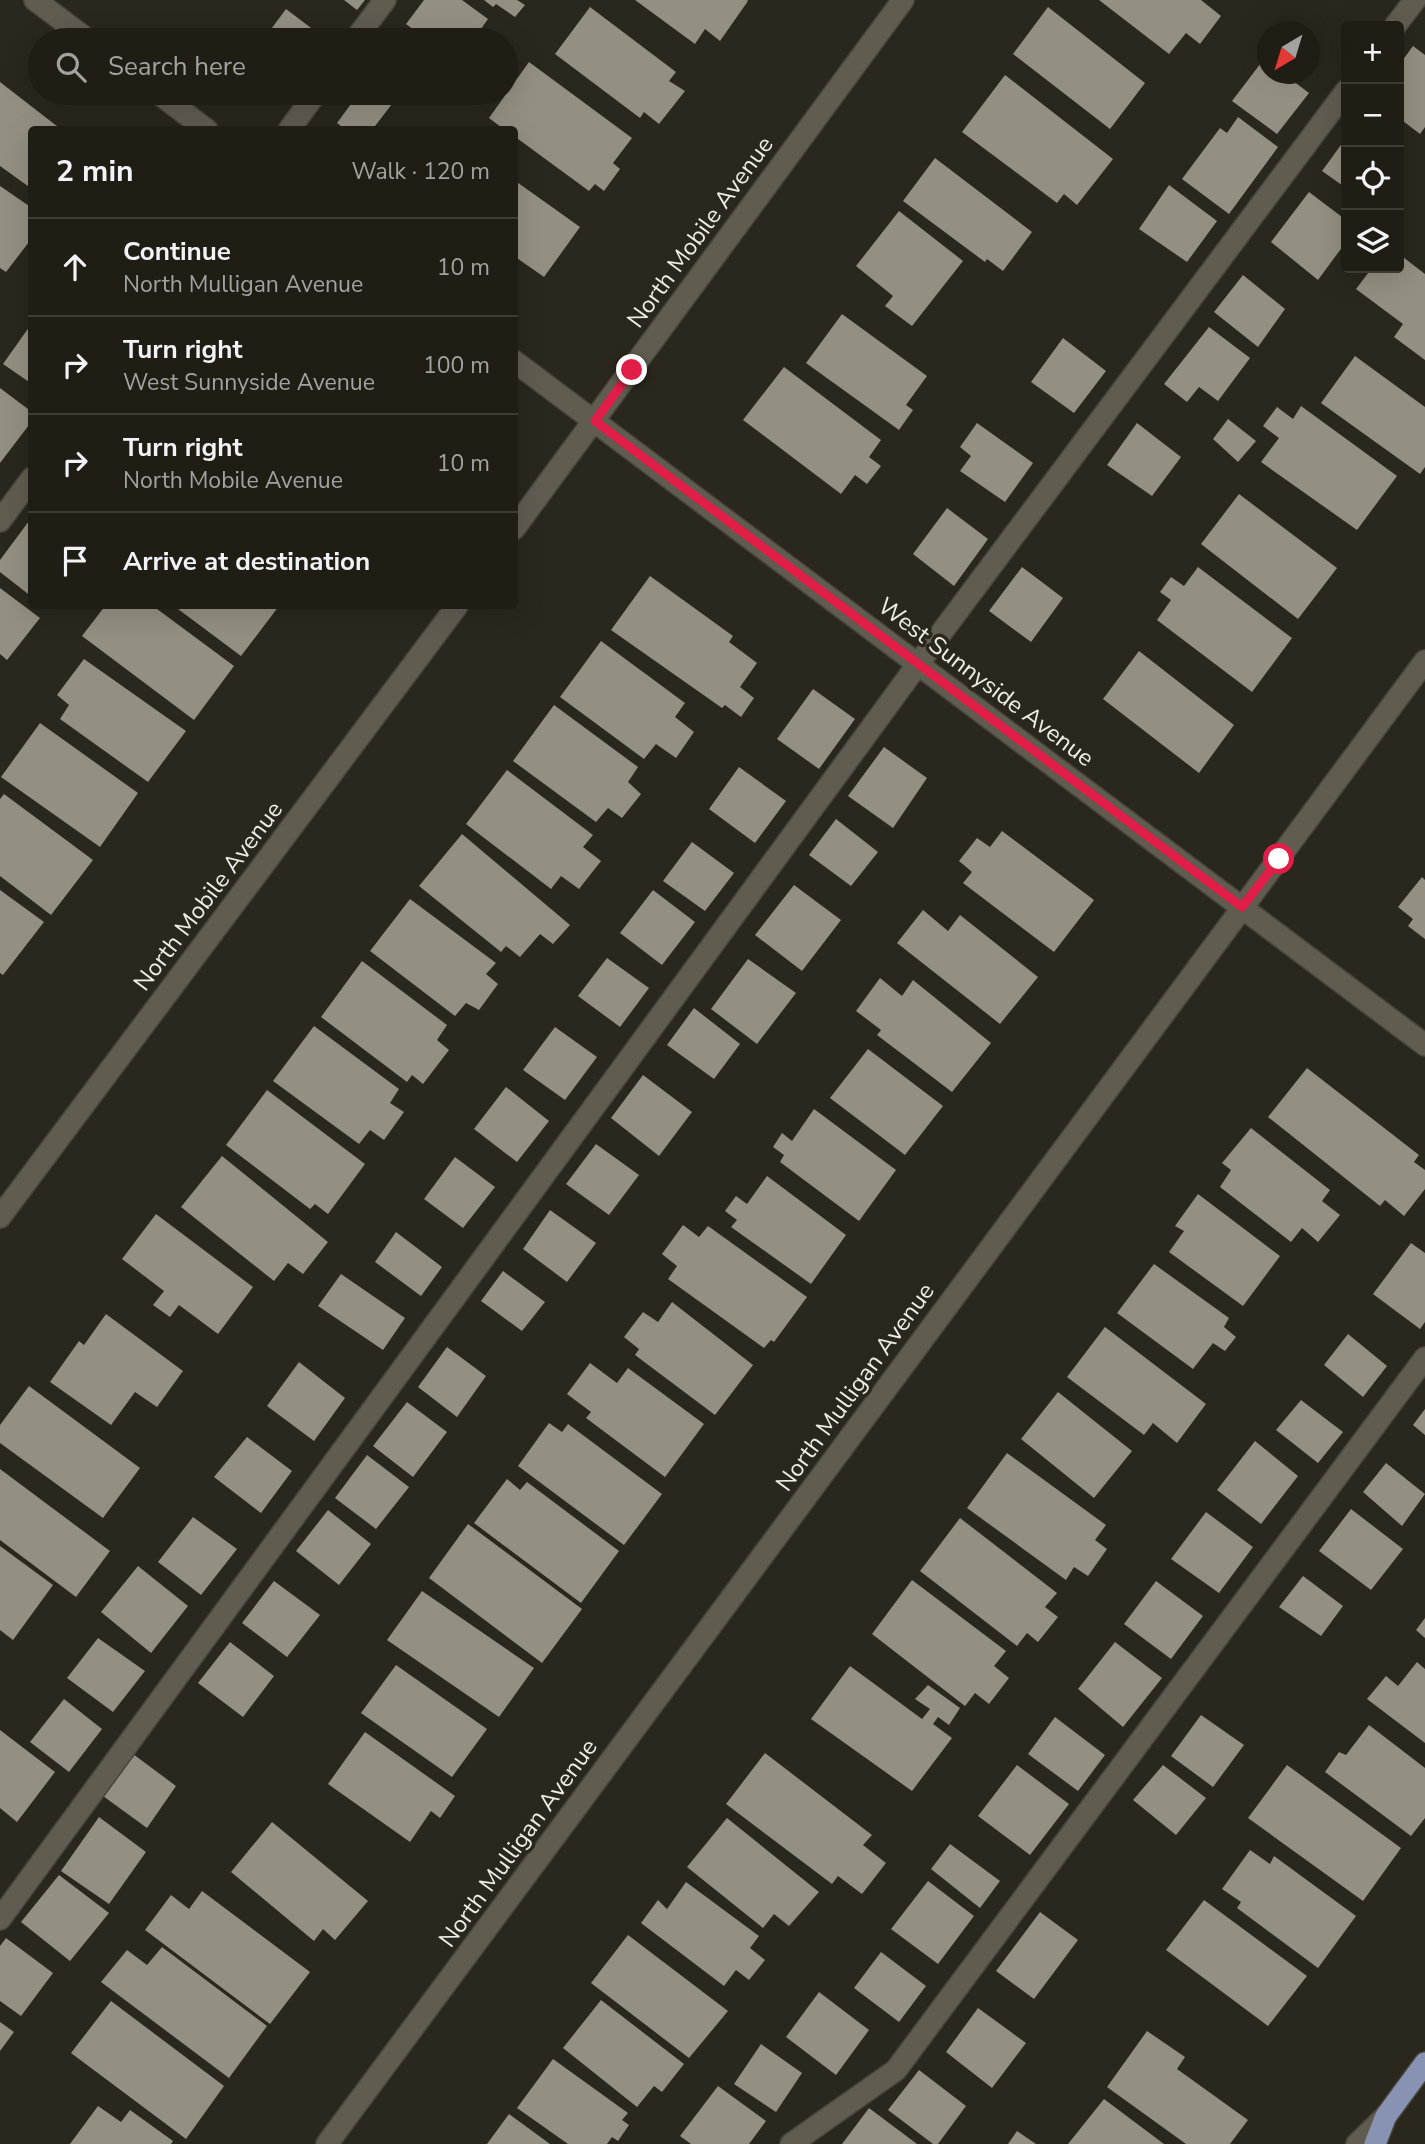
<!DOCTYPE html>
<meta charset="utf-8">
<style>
:root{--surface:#201d15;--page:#2d2a22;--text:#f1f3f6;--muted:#a2a2a0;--line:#3d3b34}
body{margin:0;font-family:"Nunito Sans",sans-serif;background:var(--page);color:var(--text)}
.controls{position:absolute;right:21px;top:21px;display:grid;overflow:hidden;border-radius:7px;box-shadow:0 7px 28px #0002}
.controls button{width:63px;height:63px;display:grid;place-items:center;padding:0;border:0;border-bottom:2px solid var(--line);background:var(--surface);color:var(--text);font:35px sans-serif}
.compass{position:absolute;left:1257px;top:21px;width:63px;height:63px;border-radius:50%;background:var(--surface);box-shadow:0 7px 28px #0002;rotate:218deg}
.stop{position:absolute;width:21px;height:21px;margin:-16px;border:5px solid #e11d48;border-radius:50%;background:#fff}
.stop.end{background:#e11d48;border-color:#fff;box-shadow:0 2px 7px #0008}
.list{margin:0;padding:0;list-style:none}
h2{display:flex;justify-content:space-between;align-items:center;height:91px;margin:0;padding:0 28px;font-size:30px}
h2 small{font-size:23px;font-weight:400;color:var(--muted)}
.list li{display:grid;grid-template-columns:46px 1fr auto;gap:21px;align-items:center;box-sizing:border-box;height:98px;padding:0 28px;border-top:2px solid var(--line)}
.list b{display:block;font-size:26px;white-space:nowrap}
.list p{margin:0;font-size:23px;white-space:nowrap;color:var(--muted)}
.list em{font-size:23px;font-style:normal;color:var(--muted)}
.icon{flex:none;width:38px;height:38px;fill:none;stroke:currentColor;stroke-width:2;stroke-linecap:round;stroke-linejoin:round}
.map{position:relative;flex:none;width:1425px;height:2144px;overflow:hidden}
.search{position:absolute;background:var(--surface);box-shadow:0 7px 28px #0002;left:28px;top:28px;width:490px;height:77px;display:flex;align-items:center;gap:18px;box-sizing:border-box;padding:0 24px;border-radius:38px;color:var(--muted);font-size:26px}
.panel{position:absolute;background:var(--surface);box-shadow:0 7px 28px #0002;left:28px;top:126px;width:490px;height:483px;border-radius:7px}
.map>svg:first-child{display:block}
.building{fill:#938f82}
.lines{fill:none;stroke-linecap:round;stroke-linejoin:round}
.minor-casing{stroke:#48453c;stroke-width:24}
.major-casing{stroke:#48453c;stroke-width:24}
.minor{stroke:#605c50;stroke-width:21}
.major{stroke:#8893b4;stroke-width:21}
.route{stroke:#e11d48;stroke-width:9}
.labels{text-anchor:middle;stroke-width:7;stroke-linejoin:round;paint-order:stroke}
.street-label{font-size:24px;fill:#eeece5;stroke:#2a271c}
</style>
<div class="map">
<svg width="1425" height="2144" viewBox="0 0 1425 2144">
<rect width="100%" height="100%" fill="#2a271c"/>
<!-- building -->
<path class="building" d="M344 0H365L357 10Z
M424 0H462L488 19 473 40H427L406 24Z
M484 0H517L525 5 515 17 496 4 493 7Z
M635 0H747L748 1 720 41 705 29 695 44Z
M1099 0H1201L1221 16 1200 44 1186 33 1169 54Z
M590 7 676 72 669 81 685 91 659 124 644 112 640 118 555 54Z
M1048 7 1145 83 1110 129 1013 54Z
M286 9 327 40H263Z
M1413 46 1425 55V127L1420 134 1399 118V65Z
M1264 59 1268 61V74H1284L1309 93 1277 134 1232 101Z
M529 62 632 138 613 163 620 169 604 191 595 184 589 191 514 136V130H505L489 118Z
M1005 75 1113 159 1077 205 1064 194 1057 203 962 132Z
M0 82 62 130H32V189L0 166Z
M359 93H385L395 100 372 130H346L337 123Z
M1238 117 1278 147 1229 214 1182 179 1220 128 1227 133Z
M1346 138V188L1322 171Z
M935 158 1032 232 1003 271 987 259 985 262 903 201Z
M514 180 580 227 544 277 514 256Z
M1169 185 1217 221 1187 262 1139 229Z
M0 186 32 208 29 214 32 216V238L6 272 0 268Z
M1309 192 1346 220V242L1318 280 1271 242Z
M899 211 963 261 912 326 885 306 893 296 856 266Z
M1399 254 1425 274V360L1394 337 1403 324 1356 289 1372 268H1399Z
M1243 275 1285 309 1258 347 1214 312Z
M842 314 927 376 906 405 913 410 899 430 806 363Z
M32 323V384L3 364Z
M1209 327 1250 358 1218 401 1199 387 1187 402 1164 384Z
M1063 338 1106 371 1074 413 1031 382Z
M1355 356 1425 407V467L1420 474 1321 403Z
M784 367 881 440 869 457 881 466 867 484 855 475 841 494 743 420Z
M0 388 32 412V421L0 463Z
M1301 406 1397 476 1357 530 1261 462 1279 438 1263 426 1277 407 1293 419Z
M1228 419 1256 441 1238 462 1213 439Z
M977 423 1033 463 1005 502 960 471 971 456 960 447Z
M1137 423 1181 457 1152 496 1107 465Z
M1239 494 1337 568 1298 619 1201 544Z
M947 508 988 539 954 586 913 554Z
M32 517V597L0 572V560Z
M1022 567 1063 598 1031 642 989 611Z
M1198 567 1292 638 1252 692 1157 620 1171 600 1160 592 1171 577 1184 586Z
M650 576 733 636 729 642 757 663 740 687 754 698 741 717 725 705 722 708 611 630Z
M0 588 40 618 7 660 0 654Z
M105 606H153L234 666 194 720 82 636Z
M174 606H279L241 656Z
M601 641 685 703 675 717 694 732 676 758 656 744 644 759 560 697Z
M1139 651 1234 725 1199 773 1103 699Z
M84 659 186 731 148 782 60 719 69 705 57 695Z
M813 689 855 719 819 769 777 739Z
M554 705 638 767 628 782 641 794 622 818 608 808 596 822 513 761Z
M40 723 138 793 100 847 1 777Z
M884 747 927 778 893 828 848 796Z
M739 767 786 801 755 843 709 809Z
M507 770 593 835 583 847 601 861 579 889 561 876 551 889 466 824Z
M4 794 93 860 51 915 0 876V799Z
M836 819 878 852 851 886 809 855Z
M1002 831 1094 900 1054 952 963 883 972 872 959 861 977 838 990 847Z
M462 834 570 925 553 944 540 934 520 957 506 946 501 952 419 886Z
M692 842 734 873 705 911 663 881Z
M1422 877 1425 880V939L1408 926 1413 919 1398 907Z
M794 885 841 920 802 971 755 935Z
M0 890 44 922 3 975 0 973Z
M653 890 695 922 662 965 620 933Z
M410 899 496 963 486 974 498 984 479 1010 466 1003 455 1016 370 951Z
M923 910 948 931 960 915 1038 977 1000 1024 897 943Z
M607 958 649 988 620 1027 578 996Z
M748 959 796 993 757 1044 711 1009Z
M362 961 447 1025 437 1040 449 1050 423 1084 412 1075 407 1082 321 1017Z
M880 978 902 996 913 980 991 1043 952 1092 877 1035 881 1030 856 1011Z
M694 1008 740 1044 714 1079 667 1045Z
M314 1026 399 1089 390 1103 404 1112 384 1140 370 1130 359 1144 273 1081Z
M555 1027 597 1057 565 1100 523 1070Z
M868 1049 943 1106 905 1155 830 1098Z
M1307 1068 1419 1155 1414 1162 1425 1170V1189L1404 1216 1385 1200 1380 1206 1268 1117Z
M643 1075 692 1112 659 1156 611 1118Z
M506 1087 549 1121 517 1162 474 1129Z
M267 1090 365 1164 328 1214 315 1204 310 1209 226 1145Z
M814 1109 896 1170 859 1221 780 1162 784 1155 773 1147 782 1133 792 1141Z
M1251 1128 1330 1190 1322 1201 1340 1215 1318 1242 1302 1228 1291 1242 1220 1187 1231 1170 1222 1163Z
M596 1144 639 1175 609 1215 566 1184Z
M222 1156 328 1242 303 1274 288 1263 274 1281 181 1207Z
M455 1157 495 1187 463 1228 424 1199Z
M767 1176 846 1235 811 1284 731 1227 737 1220 725 1211 736 1196 747 1204Z
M1198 1194 1280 1256 1243 1306 1169 1252 1184 1231 1175 1226Z
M550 1210 596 1243 567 1282 523 1249Z
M156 1214 253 1287 218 1334 179 1305 170 1317 153 1305 164 1291 122 1259Z
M683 1225 699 1237 708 1226 807 1297 774 1342 771 1340 764 1348 668 1279 677 1266 662 1254Z
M396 1232 442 1267 421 1296 375 1262Z
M1411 1243 1425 1253V1322L1420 1329 1373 1294Z
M1154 1264 1229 1318 1224 1327 1236 1337 1225 1351 1213 1343 1193 1369 1117 1313Z
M503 1271 545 1302 522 1331 481 1301Z
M341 1274 405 1318 383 1350 318 1306Z
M672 1302 753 1365 715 1415 635 1355 639 1349 624 1337 643 1312 658 1322Z
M106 1314 183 1371 157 1407 135 1392 111 1425 50 1382 79 1341 84 1345Z
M1105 1327 1206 1404 1177 1443 1153 1423 1144 1435 1067 1377Z
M1348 1334 1387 1366 1363 1397 1324 1365Z
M447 1347 486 1376 457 1417 418 1387Z
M299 1362 345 1398 314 1441 267 1406Z
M590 1363 617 1383 628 1368 704 1424 665 1477 586 1418 591 1412 567 1394Z
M29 1386 140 1468 103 1518 0 1443V1425Z
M1058 1392 1132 1451 1094 1498 1021 1439Z
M1301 1400 1343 1432 1318 1463 1276 1430Z
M407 1402 447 1432 413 1477 373 1446Z
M1425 1409V1435L1413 1425Z
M549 1423 562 1432 568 1424 662 1494 624 1545 518 1466Z
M247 1437 292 1471 261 1513 214 1477Z
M1255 1441 1298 1476 1261 1524 1217 1490Z
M1007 1453 1106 1525 1095 1540 1107 1549 1088 1576 1074 1567 1066 1580 967 1508Z
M367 1455 409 1487 376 1529 335 1498Z
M1386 1463 1425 1494 1402 1526 1363 1492Z
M0 1469 110 1551 76 1597 0 1540Z
M507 1479 520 1490 527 1482 619 1551 581 1603 474 1523Z
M1351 1509 1403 1549 1371 1590 1319 1551Z
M328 1510 371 1544 339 1585 296 1551Z
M1206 1512 1253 1547 1219 1593 1171 1559Z
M193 1517 237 1549 201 1595 158 1562Z
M960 1518 1057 1593 1045 1607 1058 1617 1038 1642 1027 1633 1017 1646 920 1571Z
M468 1524 582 1609 542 1663 429 1578Z
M0 1546 53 1585 13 1640 0 1630Z
M138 1566 188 1606 151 1653 101 1612Z
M1303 1576 1343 1606 1321 1636 1279 1607Z
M912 1580 1006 1651 994 1666 1009 1678 989 1704 975 1693 965 1706 872 1634Z
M274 1581 320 1615 287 1657 242 1623Z
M1156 1581 1203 1616 1171 1659 1124 1624Z
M422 1591 534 1668 499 1717 387 1640Z
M1425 1618V1638L1416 1630Z
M98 1638 145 1671 113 1712 67 1678Z
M230 1642 274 1676 243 1717 198 1683Z
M1115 1642 1162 1678 1123 1727 1078 1689Z
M1417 1662 1425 1669V1743L1367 1699 1386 1676 1398 1686Z
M396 1665 487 1729 452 1777 361 1713Z
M850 1666 922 1719 930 1709 915 1699 928 1685 960 1708 949 1725 938 1717 933 1724 952 1738 912 1791 811 1719Z
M64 1699 102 1729 69 1772 30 1742Z
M1201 1715 1244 1745 1213 1787 1171 1756Z
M1055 1717 1105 1755 1078 1791 1028 1754Z
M1369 1725 1425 1768V1818L1411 1836 1325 1772 1339 1752 1346 1755Z
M0 1730 55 1772 17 1822 0 1808Z
M365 1732 455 1796 440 1818 431 1811 410 1842 328 1784Z
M765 1753 872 1835 863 1845 886 1863 862 1894 838 1876 832 1884 726 1804Z
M133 1754 176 1786 147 1828 103 1796Z
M1017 1765 1069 1804 1030 1855 978 1816Z
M1163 1765 1206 1798 1176 1835 1133 1800Z
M1287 1765 1401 1848 1363 1901 1248 1818Z
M99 1817 146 1852 109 1904 61 1871Z
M727 1818 819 1892 789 1926 774 1914 763 1928 687 1867Z
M272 1822 368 1901 335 1940 323 1929 314 1941 231 1872Z
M950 1844 1000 1881 980 1908 931 1869Z
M1250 1850 1270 1864 1274 1856 1356 1916 1318 1968 1237 1908 1241 1902 1222 1889Z
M59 1875 109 1913 70 1961 21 1922Z
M928 1881 974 1916 938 1964 891 1929Z
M686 1882 759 1936 750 1948 765 1960 749 1980 736 1970 724 1986 641 1923 658 1900 667 1909Z
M202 1891 310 1972 270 2024 145 1930 171 1895 189 1909Z
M1204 1900 1307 1976 1268 2026 1166 1950Z
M1040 1912 1078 1940 1034 1999 996 1971Z
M628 1935 728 2011 689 2058 591 1983Z
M6 1938 53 1973 21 2016 0 2001V1946Z
M162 1947 267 2026 229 2078 101 1982 127 1950 147 1965Z
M881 1952 926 1986 899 2022 854 1988Z
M819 1992 869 2030 836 2075 786 2037Z
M601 2000 684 2064 662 2092 654 2086 637 2107 563 2048Z
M111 2001 224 2086 186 2139 71 2053Z
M978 2008 1026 2043 992 2088 946 2052Z
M0 2022 14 2032 0 2051Z
M1147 2031 1185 2057 1177 2069 1248 2120 1230 2144H1186L1107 2087Z
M761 2044 802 2073 776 2112 734 2084Z
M553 2059 628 2113 622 2120 629 2125 618 2141 612 2137 607 2144H568L517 2108Z
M919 2070 966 2106 938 2144H933L888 2110Z
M718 2086 766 2121 749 2144H691L680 2136Z
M1104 2099 1164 2144H1068Z
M98 2106 121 2122 130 2110 173 2141 171 2144H70Z
M869 2108 917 2144H842Z
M509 2114 550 2144H487Z
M1017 2131 1036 2144H1008Z"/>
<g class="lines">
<defs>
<path id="minor" d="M35 0 88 40
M1395 26 1415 0
M355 40 385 0
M158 93 207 130
M289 130 316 93
M514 361 1425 1045
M0 521 32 478
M514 529 903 0
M0 1217 457 606
M0 1919 918 664 1346 91
M327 2144 1425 661
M791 2144 896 2070 1425 1358
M1357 2144 1386 2116"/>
<path id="major" d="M1375 2144 1386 2116 1425 2063"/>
</defs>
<!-- minor casing -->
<use href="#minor" class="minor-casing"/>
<!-- major casing -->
<use href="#major" class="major-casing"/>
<!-- minor -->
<use href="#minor" class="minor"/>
<!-- major -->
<use href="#major" class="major"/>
</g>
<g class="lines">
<!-- route -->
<path class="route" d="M632 370 595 421 652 464 1242 907 1279 859"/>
</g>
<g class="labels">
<!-- street labels -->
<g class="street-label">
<text transform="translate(700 232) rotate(-54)" y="8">North Mobile Avenue</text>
<text transform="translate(986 682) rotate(37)" y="8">West Sunnyside Avenue</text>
<text transform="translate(208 896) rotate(-53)" y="8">North Mobile Avenue</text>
<text transform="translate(855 1387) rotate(-54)" y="8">North Mulligan Avenue</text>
<text transform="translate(518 1843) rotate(-54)" y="8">North Mulligan Avenue</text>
</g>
</g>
</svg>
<div class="controls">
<button>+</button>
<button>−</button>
<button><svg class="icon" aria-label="locate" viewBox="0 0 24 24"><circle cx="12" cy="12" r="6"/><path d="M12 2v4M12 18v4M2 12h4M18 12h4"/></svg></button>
<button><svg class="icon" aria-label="layers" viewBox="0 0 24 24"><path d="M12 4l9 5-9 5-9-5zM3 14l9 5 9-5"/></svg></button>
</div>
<svg class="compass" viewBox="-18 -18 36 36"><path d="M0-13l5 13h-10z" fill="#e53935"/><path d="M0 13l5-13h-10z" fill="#a2a2a0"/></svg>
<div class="stop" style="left:1279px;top:859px"></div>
<div class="stop end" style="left:632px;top:370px"></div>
<div class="search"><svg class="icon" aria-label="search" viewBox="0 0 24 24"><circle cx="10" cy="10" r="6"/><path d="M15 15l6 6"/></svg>Search here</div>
<section class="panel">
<h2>2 min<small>Walk · 120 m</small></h2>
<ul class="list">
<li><svg class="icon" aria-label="ahead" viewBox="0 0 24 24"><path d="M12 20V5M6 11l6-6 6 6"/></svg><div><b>Continue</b><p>North Mulligan Avenue</p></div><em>10 m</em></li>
<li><svg class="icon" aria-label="right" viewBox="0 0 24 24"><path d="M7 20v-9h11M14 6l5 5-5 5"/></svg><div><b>Turn right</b><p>West Sunnyside Avenue</p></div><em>100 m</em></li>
<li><svg class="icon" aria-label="right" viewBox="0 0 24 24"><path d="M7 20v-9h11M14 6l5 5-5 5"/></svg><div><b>Turn right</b><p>North Mobile Avenue</p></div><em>10 m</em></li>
<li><svg class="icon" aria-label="arrive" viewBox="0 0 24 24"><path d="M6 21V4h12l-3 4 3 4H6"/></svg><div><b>Arrive at destination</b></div></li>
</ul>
</section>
</div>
